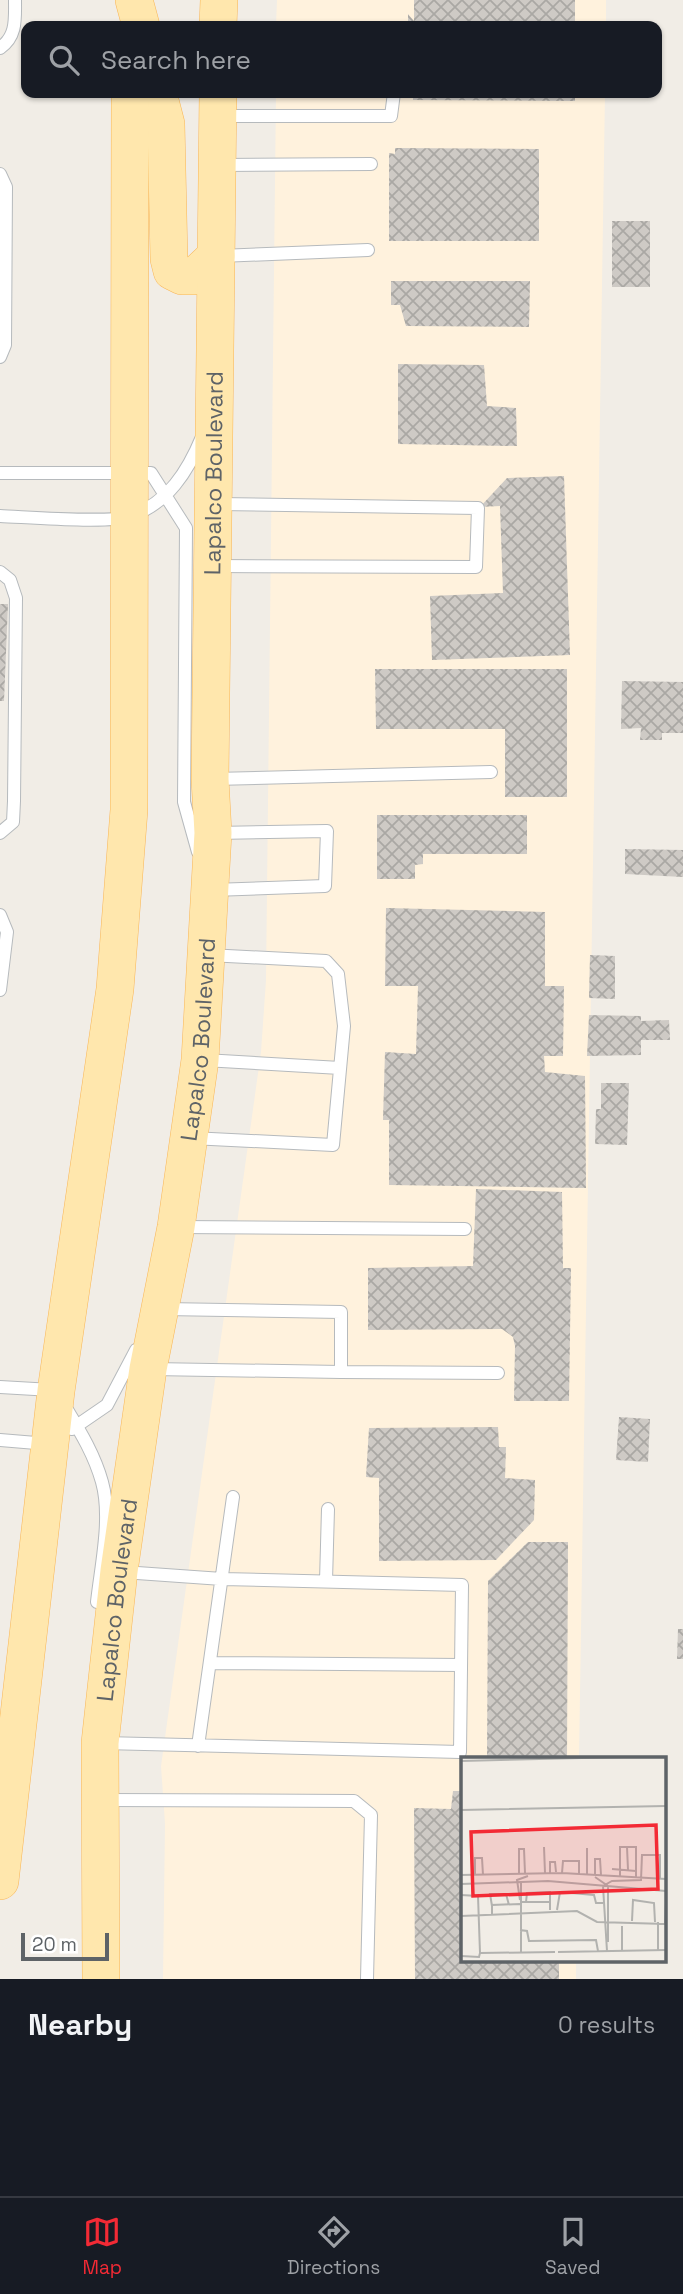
<!DOCTYPE html>
<style>
:root{--surface:#171b24;--page:#242831;--text:#f1f3f6;--muted:#9ea1a6;--line:#363941;--accent:#f32a35}
body{margin:0;font-family:"Space Grotesk",sans-serif;background:var(--page);color:var(--text)}
.scale{position:absolute;left:21px;bottom:18px;width:88px;box-sizing:border-box;padding-left:7px;border:4px solid #5e6367;border-top:0;font-size:19px;line-height:24px;white-space:nowrap;color:#5e6367;-webkit-text-stroke:5px #fff;paint-order:stroke}
.list{margin:0;padding:0;list-style:none}
h2{display:flex;justify-content:space-between;align-items:center;height:91px;margin:0;padding:0 28px;font-size:30px}
h2 small{font-size:23px;font-weight:400;color:var(--muted)}
.icon{flex:none;width:38px;height:38px;fill:none;stroke:currentColor;stroke-width:2;stroke-linecap:round;stroke-linejoin:round}
.map{position:relative;flex:none;width:683px;height:1979px;overflow:hidden}
.search{position:absolute;background:var(--surface);box-shadow:0 2px 5px #0004;left:21px;right:21px;top:21px;height:77px;display:flex;align-items:center;gap:18px;box-sizing:border-box;padding:0 24px;border-radius:14px;color:var(--muted);font-size:26px}
.sheet{height:217px;background:var(--surface)}
nav{display:flex;justify-content:space-around;align-items:center;box-sizing:border-box;height:98px;border-top:2px solid var(--line);background:var(--surface);font-size:19px;color:var(--muted)}
nav a{display:grid;justify-items:center;gap:4px}
nav .on{color:var(--accent)}
.map>svg:first-child{display:block}
.commercial{fill:#fff2dd}
.building{fill:url(#building-cross-hatch)}
.lines{fill:none;stroke-linecap:round;stroke-linejoin:round}
.lane-casing{stroke:#b6babd;stroke-width:14}
.primary-casing{stroke:#f9b657;stroke-width:38}
.lane{stroke:#fff;stroke-width:12}
.primary{stroke:#ffe7ad;stroke-width:37}
.labels{text-anchor:middle;stroke-width:6;stroke-linejoin:round;paint-order:stroke}
.street-label{font-size:23px;fill:#5e6367;stroke:#fff}
.inset-road{fill:none;stroke:#b2b2af;stroke-width:2}
.view{fill:#f32a35;fill-opacity:0.15;stroke:#f32a35;stroke-width:3.5}
.inset-edge{fill:none;stroke:#5e6367;stroke-width:3.5}
</style>
<div class="map">
<svg width="683" height="1979" viewBox="0 0 683 1979">
<defs>
<pattern id="building-cross-hatch" width="8" height="8" patternUnits="userSpaceOnUse" patternTransform="scale(1.75)"><rect width="8" height="8" fill="#cecac5"/><path d="M0 0l8 8M0 8l8-8" fill="none" stroke="#aaa8a4"/></pattern>
</defs>
<rect width="100%" height="100%" fill="#f1ede6"/>
<!-- commercial -->
<path class="commercial" d="M277 0H606V26H276Z
M276 93H605L579 1758H462V1960H576V1979H163L165 1824 161 1766 261 1052 266 980Z"/>
<!-- building -->
<path class="building" d="M414 0H575V26H408V14L414 21Z
M413 93H575V101L413 100Z
M395 148 539 149V241H389V153L395 154Z
M612 221H650V287H612Z
M391 281H530L529 327 406 326 400 305H391Z
M398 364 484 365 487 406 516 408 517 446 398 444Z
M564 476 570 655 432 660 430 596 503 593 500 506 480 507 507 478Z
M0 604H8L4 701H0Z
M375 669H567V797H505V729H376Z
M622 681 683 682V733H662V740H640L641 728 621 729Z
M377 815H527V854H423V864L415 865V879H377Z
M625 849 683 850V877L625 874Z
M386 908 545 912V986H564L563 1056H544L545 1072 585 1076 586 1188 389 1185V1120H383L385 1052 416 1054 418 986H385Z
M590 955 615 956V999L589 998Z
M589 1015 641 1016V1021L669 1020 670 1040H641V1055L587 1056Z
M601 1083H629L627 1145 595 1144 596 1109H601Z
M476 1189 562 1192 563 1268H571L569 1401H514L515 1346 513 1337 502 1329 368 1330V1268L473 1266Z
M619 1417 650 1419 648 1462 616 1460Z
M498 1427 499 1447H506L505 1478 535 1480 534 1520 496 1560 379 1561V1478L366 1477 369 1428Z
M528 1542H568L567 1758H487L488 1581Z
M678 1629H683V1659H677Z
M453 1791H462V1960H559V1979H415L414 1808 451 1809Z"/>
<g class="lines">
<defs>
<path id="lane" d="M0 48C17 36 15 19 15 0
M222 116H391L394 93
M220 165 371 164
M0 174 6 187 5 345 0 357
M220 256 368 250
M0 473H151L186 528 184 802 198 852
M0 516C27 517 110 524 131 516 168 503 188 471 202 437
M215 566 476 567 478 508 218 504
M0 572 10 580 16 598 14 801 13 822 0 833
M214 779 491 772
M213 890 325 886 327 831 216 833
M0 915 7 932 0 990
M204 1060 340 1068
M191 1138 333 1145 344 1026 338 974 326 961 208 955
M178 1227 465 1229
M152 1369 341 1372V1312L164 1309
M341 1372 498 1373
M0 1387 52 1390
M63 1403C78 1428 94 1453 102 1482 112 1518 101 1565 97 1602
M72 1429 107 1405 136 1350
M0 1440 48 1444
M326 1581 328 1509
M210 1663 461 1665
M104 1743 460 1752 462 1585 222 1579 123 1572
M198 1746 233 1497
M103 1800 354 1801 371 1815 367 1979"/>
<g id="primary">
<path d="M134 0 141 26"/>
<path d="M218 26 219 0"/>
<path d="M158 93 166 124 169 259 172 271 182 276H195L216 256"/>
<path d="M0 1881 56 1391 115 989 129 810 130 93"/>
<path id="s1" d="M101 1979 100 1743 119 1571 148 1369 176 1227 200 1060 213 833 210 779 218 93"/>
</g>
</defs>
<!-- lane casing -->
<use href="#lane" class="lane-casing"/>
<!-- primary casing -->
<use href="#primary" class="primary-casing"/>
<!-- lane -->
<use href="#lane" class="lane"/>
<!-- primary -->
<use href="#primary" class="primary"/>
</g>
<g class="labels">
<!-- street labels -->
<g class="street-label">
<text dy="8" stroke="none"><textPath href="#s1" startOffset="1514">Lapalco Boulevard</textPath></text>
<text dy="8" stroke="none"><textPath href="#s1" startOffset="947">Lapalco Boulevard</textPath></text>
<text dy="8" stroke="none"><textPath href="#s1" startOffset="380">Lapalco Boulevard</textPath></text>
</g>
</g>
<!-- overview -->
<g transform="translate(461 1757)">
<rect width="205" height="205" fill="#f1ede6"/>
<path class="inset-road" d="M0 4 163 0M0 53 205 49M83 90 84 116M166 90 167 113M126 91V117M151 112 175 114M89 116V105H94L95 115M101 116 102 104H118V117M58 117V92H63L64 116M0 118 101 116 205 122M14 118V101H21L22 118M134 118V102H139L140 118M134 120 147 129V185M159 120V90H175V120M0 127 87 124 205 134M0 138 17 139 19 196 18 200 0 199M59 143 56 123 67 119M59 145H90M65 145 66 136 89 135V153M31 149 29 137H45L48 148M96 153 99 135 133 138 135 146H142M31 158V148L59 147M0 159 116 154 136 165 205 167M171 164 172 143 193 146 194 165M197 165V193M204 167 205 146M161 169V194M59 173 66 174 68 184 135 183 137 194M146 194 142 129 151 124 180 123 181 98H199V122M97 195 205 193M19 196 94 195M60 196V125"/>
<path class="view" d="M195 68 197 132 12 139 10 75Z"/>
<rect width="205" height="205" class="inset-edge"/>
</g>
</svg>
<div class="scale">20 m</div>
<div class="search"><svg class="icon" aria-label="search" viewBox="0 0 24 24"><circle cx="10" cy="10" r="6"/><path d="M15 15l6 6"/></svg>Search here</div>
</div>
<section class="sheet">
<h2>Nearby<small>0 results</small></h2>
<ul class="list">
</ul>
</section>
<nav>
<a class="on"><svg class="icon" aria-label="map" viewBox="0 0 24 24"><path d="M3 6l6-2 6 2 6-2v14l-6 2-6-2-6 2zM9 4v14M15 6v14"/></svg>Map</a>
<a><svg class="icon" aria-label="directions" viewBox="0 0 24 24"><path d="M12 3l9 9-9 9-9-9zM9 14v-3h6M13 9l2 2-2 2"/></svg>Directions</a>
<a><svg class="icon" aria-label="saved" viewBox="0 0 24 24"><path d="M7 4h10v16l-5-4-5 4z"/></svg>Saved</a>
</nav>
